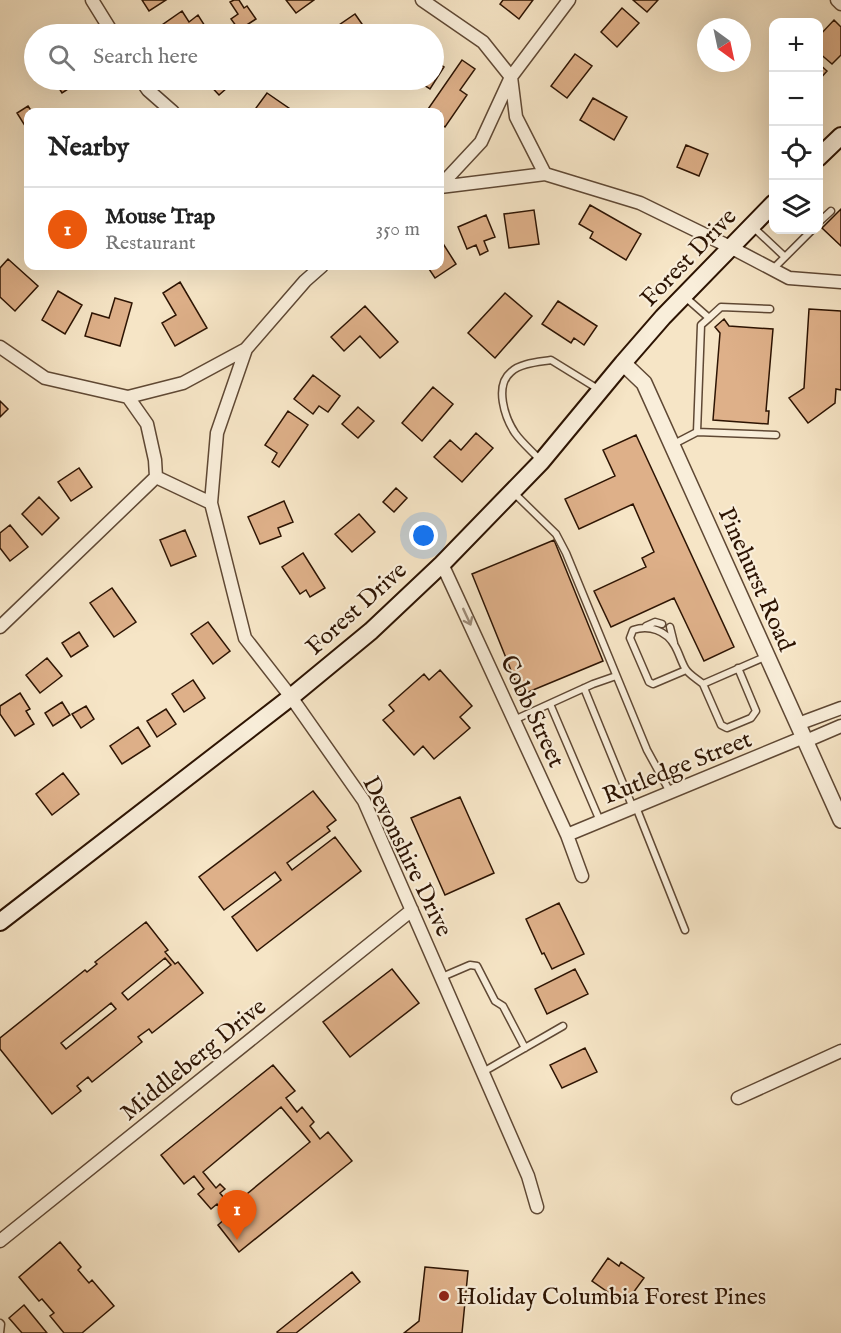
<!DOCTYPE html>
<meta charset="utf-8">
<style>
:root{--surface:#fff;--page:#f6f6f6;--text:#222;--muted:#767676;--line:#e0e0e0;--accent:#ea580c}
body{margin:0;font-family:"IM FELL English",serif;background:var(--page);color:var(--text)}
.controls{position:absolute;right:18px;top:18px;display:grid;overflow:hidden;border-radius:12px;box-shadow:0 6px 24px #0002}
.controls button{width:54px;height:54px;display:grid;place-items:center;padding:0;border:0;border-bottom:2px solid var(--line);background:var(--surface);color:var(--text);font:30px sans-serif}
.compass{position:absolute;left:697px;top:18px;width:54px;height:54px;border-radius:50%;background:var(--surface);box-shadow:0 6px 24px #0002;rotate:147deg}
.you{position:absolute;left:424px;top:536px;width:21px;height:21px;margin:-15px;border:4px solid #fff;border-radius:50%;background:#1a73e8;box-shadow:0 0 0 9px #1a73e833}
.badge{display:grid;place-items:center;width:39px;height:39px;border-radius:50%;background:var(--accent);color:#fff;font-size:20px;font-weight:700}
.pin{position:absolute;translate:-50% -50px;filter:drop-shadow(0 2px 3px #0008)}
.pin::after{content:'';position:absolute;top:32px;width:21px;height:18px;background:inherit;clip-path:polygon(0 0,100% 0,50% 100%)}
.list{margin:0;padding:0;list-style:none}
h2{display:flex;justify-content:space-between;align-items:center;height:78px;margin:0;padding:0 24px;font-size:26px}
h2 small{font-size:20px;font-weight:400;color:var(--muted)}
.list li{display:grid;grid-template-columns:39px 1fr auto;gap:18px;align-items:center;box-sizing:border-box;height:84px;padding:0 24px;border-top:2px solid var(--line)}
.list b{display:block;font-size:22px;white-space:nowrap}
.list p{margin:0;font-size:20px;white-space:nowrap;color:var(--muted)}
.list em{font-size:20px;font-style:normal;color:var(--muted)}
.icon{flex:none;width:33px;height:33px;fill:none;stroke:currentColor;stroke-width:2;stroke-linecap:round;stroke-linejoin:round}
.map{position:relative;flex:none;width:841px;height:1333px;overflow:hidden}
.search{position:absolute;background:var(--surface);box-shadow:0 6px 24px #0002;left:24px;top:24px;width:420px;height:66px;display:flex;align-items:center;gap:15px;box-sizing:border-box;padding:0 21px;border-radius:33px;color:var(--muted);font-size:22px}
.panel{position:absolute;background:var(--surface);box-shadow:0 6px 24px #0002;left:24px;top:108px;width:420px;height:162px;border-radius:12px}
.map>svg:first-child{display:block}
.building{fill:#deb089;stroke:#2d1403;stroke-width:1.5;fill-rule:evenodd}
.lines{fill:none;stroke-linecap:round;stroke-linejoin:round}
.service-casing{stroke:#5f4834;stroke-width:9}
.minor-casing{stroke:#5f4834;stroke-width:15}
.tertiary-casing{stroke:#5f4834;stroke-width:18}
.secondary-casing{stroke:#2d1403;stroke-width:20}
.service{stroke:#f9eeda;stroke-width:6}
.minor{stroke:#f9eeda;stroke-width:12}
.tertiary{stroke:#f9eeda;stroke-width:15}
.secondary{stroke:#f9eeda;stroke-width:16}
.oneway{stroke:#9d8c79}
.poi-dot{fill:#8f2418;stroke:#f9eeda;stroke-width:2}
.labels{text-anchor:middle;stroke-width:4.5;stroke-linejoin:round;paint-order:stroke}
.street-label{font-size:24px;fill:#2d1403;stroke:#f9eeda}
.poi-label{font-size:24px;fill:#2d1403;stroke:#f9eeda;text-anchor:start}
</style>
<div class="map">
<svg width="841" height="1333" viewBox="0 0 841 1333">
<rect width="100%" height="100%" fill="#f6e5c6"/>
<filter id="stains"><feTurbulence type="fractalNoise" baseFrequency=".00333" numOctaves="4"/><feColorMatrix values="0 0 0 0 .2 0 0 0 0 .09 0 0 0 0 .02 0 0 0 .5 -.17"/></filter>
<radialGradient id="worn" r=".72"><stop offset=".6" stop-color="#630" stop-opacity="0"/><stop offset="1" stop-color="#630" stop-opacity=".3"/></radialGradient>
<!-- building -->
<path class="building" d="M142 0H166L149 11Z
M234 0H239L244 8 247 6 256 19 239 30 231 19 238 14 230 2Z
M286 0H314L296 13Z
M503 0H533L519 19 500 4Z
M633 0H658L647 12Z
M622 8 639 23 617 47 601 32Z
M182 11 189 22 198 15 210 34H169L162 25Z
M355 14 369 34H345L339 25Z
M834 20 841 27V55L832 64 818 52V37Z
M575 54 592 66 567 98 551 86Z
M434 60 444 67 430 89 416 80H434Z
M462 60 475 69 460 90 467 95 445 127 440 123V112H426Z
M818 63 827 71 818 81Z
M54 80H82L62 93Z
M205 80H236L219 95Z
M267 93 293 111V112H253Z
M593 98 627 117 614 140 580 120Z
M28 106 32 112H28V127L27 129 17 113Z
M686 145 708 154 699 176 677 167Z
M590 205 641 234 626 260 590 238 593 232 579 224Z
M841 209V246L822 228Z
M534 210 539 244 509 248 504 214Z
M486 215 495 237 484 241 488 251 480 255 476 245 467 249 458 227Z
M442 242 456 264 435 278 427 266H440V244Z
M8 259 38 286 15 311 0 297V268Z
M180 282 207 328 175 346 162 323 176 315 163 293Z
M58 291 82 305 65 334 42 320Z
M505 293 532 316 495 358 468 333Z
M115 298 132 303 120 346 85 336 92 313 109 318Z
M558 301 597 326 584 345 574 338 571 343 542 324Z
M365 306 398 342 380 358 360 336 344 351 331 337Z
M809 309 841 311V390L836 389 835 403 808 423 789 398 804 388Z
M724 319 729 326 773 329 766 411H769L768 424 713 420 720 333 715 327Z
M313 375 340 396 328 412 319 406 313 414 294 399Z
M433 387 453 404 422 441 402 423Z
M0 401 8 409 0 417Z
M358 407 374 421 358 438 342 424Z
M288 411 308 425 279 467 272 462 277 453 265 445Z
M476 433 493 448 462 482 434 457 450 440 461 450Z
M636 435 734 647 704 661 674 598 611 627 594 591 646 567 642 558 654 552 633 504 579 529 565 499 615 476 603 450Z
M79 468 92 487 71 501 58 482Z
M396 488 407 498 394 512 383 502Z
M39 497 59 518 42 535 22 514Z
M284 501 293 522 278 528 281 536 260 544 248 517Z
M359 514 375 532 352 552 335 534Z
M10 525 28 547 10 561 0 548V533Z
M185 530 196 556 171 566 160 540Z
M554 540 603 661 521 695 472 574Z
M303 553 325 588 310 597 306 590 300 594 282 567Z
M112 588 136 622 114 637 90 603Z
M208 622 230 651 213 664 191 634Z
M79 632 88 646 71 657 62 643Z
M47 658 62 676 40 693 26 675Z
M440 670 472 706 460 717 470 728 434 759 423 746 414 755 383 720 394 711 389 705 424 674 429 680Z
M193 680 205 698 184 712 172 694Z
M20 693 30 709 26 711 34 724 15 736 0 714V706Z
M62 702 70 715 53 726 45 713Z
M86 706 94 719 81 728 72 714Z
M166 709 176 724 157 737 147 721Z
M138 727 150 746 122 764 110 746Z
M63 773 79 794 52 815 36 794Z
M313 791 336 820 327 827 330 831 287 863 292 870 335 837 361 871 257 951 232 917 281 880 275 872 224 910 199 877Z
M460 797 494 873 445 895 411 818Z
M559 903 584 954 552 969 544 953 542 954 526 919Z
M146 922 168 950 165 952 175 964 178 962 203 993 152 1033 149 1029 138 1037 142 1042 92 1082 88 1077 77 1086 81 1091 52 1114 0 1049V1038L85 970 87 972 97 964 95 962ZM165 958 171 965 128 1000 122 993ZM111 1003 116 1009 66 1049 61 1043Z
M392 969 419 1003 350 1057 323 1022Z
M575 969 588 994 547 1014 535 989Z
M585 1048 597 1072 562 1088 550 1065Z
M273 1065 295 1091 286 1098 297 1112 302 1107 314 1122 310 1126 320 1139 328 1132 352 1161 239 1252 218 1225 227 1217 217 1204 211 1209 198 1194 204 1189 194 1176 184 1184 161 1155ZM281 1107 310 1142 231 1207 220 1193 225 1189 220 1184 216 1188 203 1172Z
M60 1242 81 1267 78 1270 89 1283 92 1280 114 1306 82 1333H64L50 1316 54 1313 42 1299 39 1301 19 1277Z
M608 1258 619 1266 621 1262 644 1278 625 1304 592 1281Z
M425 1267 468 1271 462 1333H404L419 1321Z
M352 1272 360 1282 296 1333H278L277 1332Z
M24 1305 47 1333H22L9 1318Z"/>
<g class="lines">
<defs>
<path id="service" d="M818 223 831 211
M753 227 785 257
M773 269 812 230
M684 296 709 318 721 307 770 309
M697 432 701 325 709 318
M672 445 697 432 776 435
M541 461C533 452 522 443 515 433 505 418 494 386 511 372 520 363 539 362 551 360L598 389
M514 493 556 534 566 553 647 750 670 792
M646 626 655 622 662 624
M670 627 674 643
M738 668 756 711 751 718 727 728 721 725 703 684 767 656
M686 670 653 684 649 682 630 638 633 630C649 625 666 630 675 646 679 653 681 661 685 668 688 674 697 679 703 684
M584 688 633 808
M550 704 600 821
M514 720 593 684 616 676
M636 807 685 930
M442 977 470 965 477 966 495 1001 503 1006 525 1048
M483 1072 563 1026
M0 1323 1 1324 0 1333"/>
<path id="minor" d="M92 0 113 34
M422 0 483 42 511 77 516 117 545 174
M837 0 841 4
M141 80 148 90 173 112
M440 186 481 142 511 77 569 0
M440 187 545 174 640 203 730 247 789 278 841 282
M0 347 45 378 128 397 147 424 155 460 156 477
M246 349 217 433 211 503 245 638 291 697 364 801 528 1176 537 1207
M128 397 183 383 246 349 305 281 322 266
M156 477 211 503
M442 564 567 835 582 876
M0 627 156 477
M798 724 841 708
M806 741 841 726
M567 835 804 737
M738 1098 841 1051
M0 1241 412 910"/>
<path id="tertiary" d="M623 363 644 383 841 820"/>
<path id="secondary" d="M818 158 841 136
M0 922 291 697 371 631 442 564 541 462 623 363 663 317 774 203"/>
</defs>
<!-- service casing -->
<use href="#service" class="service-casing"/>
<!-- minor casing -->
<use href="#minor" class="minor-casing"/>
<!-- tertiary casing -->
<use href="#tertiary" class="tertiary-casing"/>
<!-- secondary casing -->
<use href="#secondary" class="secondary-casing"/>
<!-- service -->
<use href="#service" class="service"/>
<!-- minor -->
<use href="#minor" class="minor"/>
<!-- tertiary -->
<use href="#tertiary" class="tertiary"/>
<!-- secondary -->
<use href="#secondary" class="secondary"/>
</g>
<!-- one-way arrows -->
<defs><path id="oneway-shaft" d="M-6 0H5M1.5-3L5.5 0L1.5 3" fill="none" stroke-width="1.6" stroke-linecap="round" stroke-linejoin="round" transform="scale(1.5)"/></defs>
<use class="oneway" href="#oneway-shaft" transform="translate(467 617) rotate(65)"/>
<!-- markers -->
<circle class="poi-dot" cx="444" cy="1296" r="6"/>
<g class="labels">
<!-- street labels -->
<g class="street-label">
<text transform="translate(688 257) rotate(-46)" y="8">Forest Drive</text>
<text transform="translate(757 579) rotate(66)" y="8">Pinehurst Road</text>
<text transform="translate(356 608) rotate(-42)" y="8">Forest Drive</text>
<text transform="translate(533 711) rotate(65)" y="8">Cobb Street</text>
<text transform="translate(677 767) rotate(-22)" y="8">Rutledge Street</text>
<text transform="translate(408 856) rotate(64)" y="8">Devonshire Drive</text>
<text transform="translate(193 1059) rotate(-39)" y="8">Middleberg Drive</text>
</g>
<!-- poi labels -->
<g class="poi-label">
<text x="456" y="1304">Holiday Columbia Forest Pines</text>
</g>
</g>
<rect width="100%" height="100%" filter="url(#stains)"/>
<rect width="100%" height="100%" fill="url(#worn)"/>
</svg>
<div class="controls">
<button>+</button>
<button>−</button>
<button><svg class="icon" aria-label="locate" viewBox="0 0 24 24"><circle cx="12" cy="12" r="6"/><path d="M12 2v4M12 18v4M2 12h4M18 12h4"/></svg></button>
<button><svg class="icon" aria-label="layers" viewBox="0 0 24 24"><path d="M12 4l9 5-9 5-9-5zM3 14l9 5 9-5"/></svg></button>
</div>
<svg class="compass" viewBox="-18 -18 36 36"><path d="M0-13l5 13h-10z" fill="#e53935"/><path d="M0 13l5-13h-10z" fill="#767676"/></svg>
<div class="you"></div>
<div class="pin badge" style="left:237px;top:1240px">1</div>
<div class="search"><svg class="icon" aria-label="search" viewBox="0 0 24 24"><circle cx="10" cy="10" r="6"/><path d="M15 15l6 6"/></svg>Search here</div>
<section class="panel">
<h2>Nearby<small></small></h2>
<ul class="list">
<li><span class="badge">1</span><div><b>Mouse Trap</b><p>Restaurant</p></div><em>350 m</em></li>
</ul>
</section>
</div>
